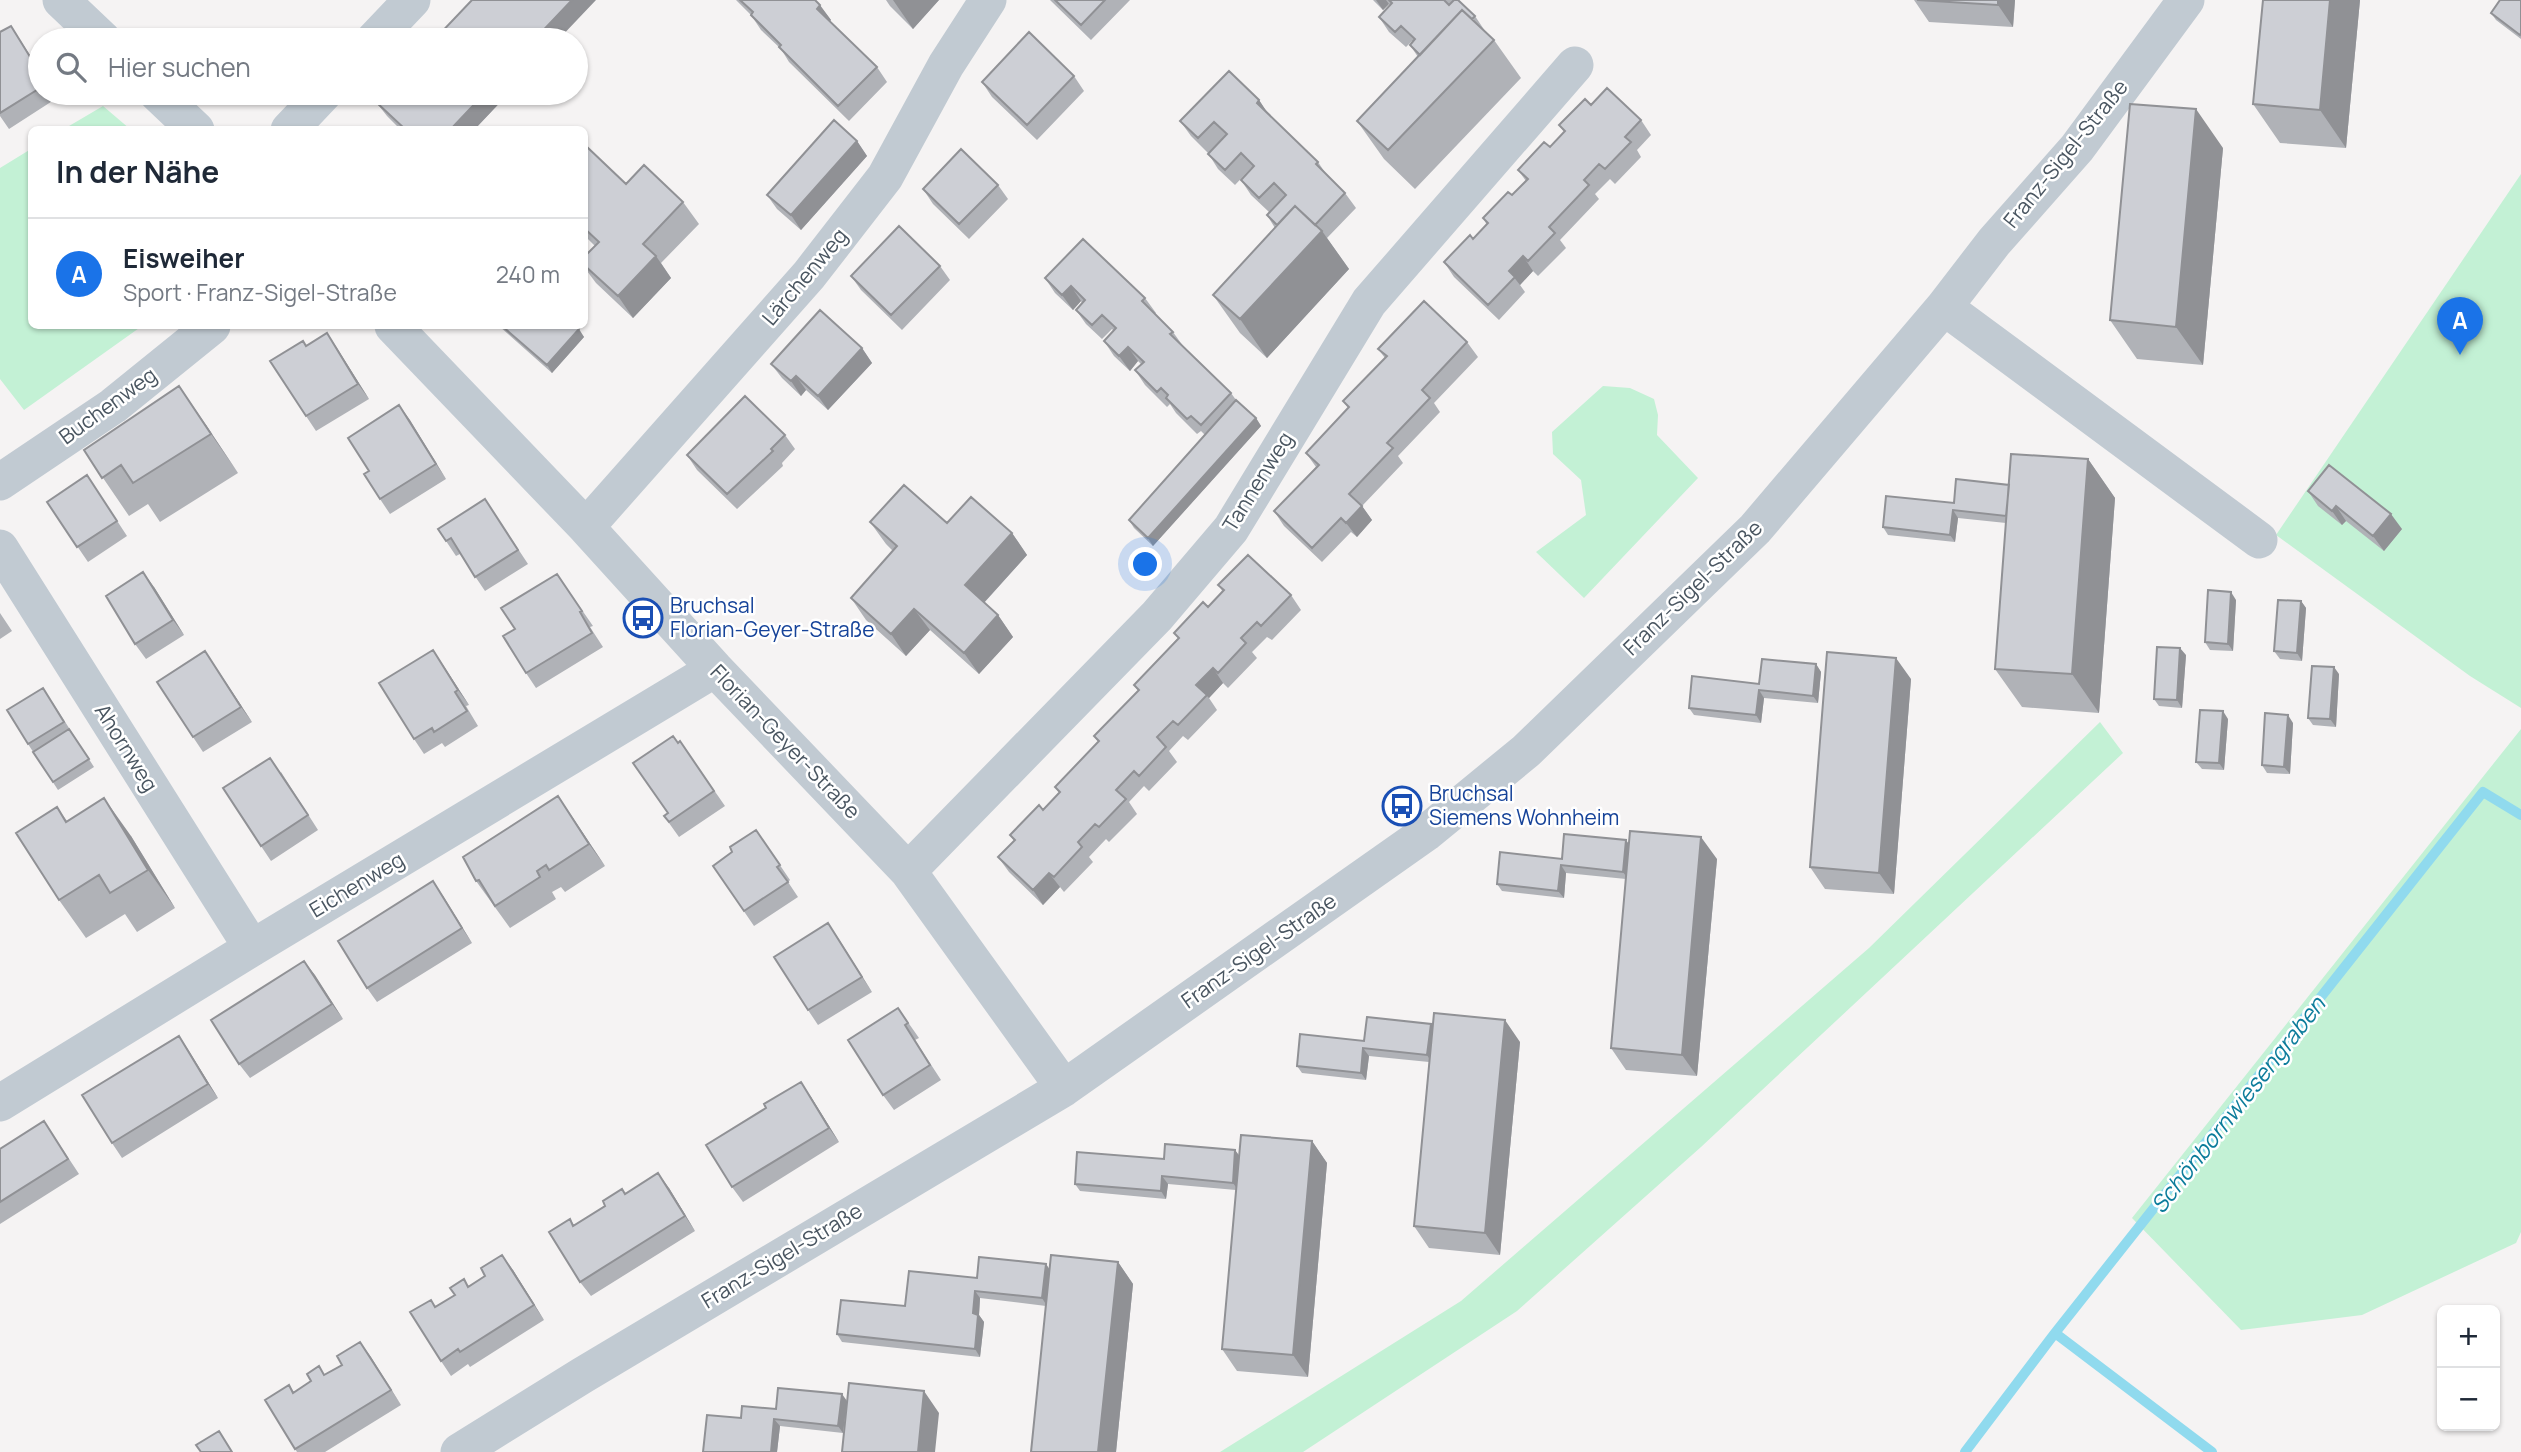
<!DOCTYPE html>
<html lang="de">
<meta charset="utf-8">
<style>
:root{--surface:#fff;--page:#f6f6f7;--text:#1f2937;--muted:#747a83;--line:#e0e1e3;--accent:#1a73e8}
body{margin:0;font-family:Manrope,sans-serif;background:var(--page);color:var(--text)}
.controls{position:absolute;right:21px;bottom:21px;display:grid;overflow:hidden;border-radius:10px;box-shadow:0 2px 5px #0004}
.controls button{width:63px;height:63px;display:grid;place-items:center;padding:0;border:0;border-bottom:2px solid var(--line);background:var(--surface);color:var(--text);font:35px sans-serif}
.you{position:absolute;left:1146px;top:565px;width:24px;height:24px;margin:-18px;border:5px solid #fff;border-radius:50%;background:#1a73e8;box-shadow:0 0 0 10px #1a73e833}
.badge{display:grid;place-items:center;width:46px;height:46px;border-radius:50%;background:var(--accent);color:#fff;font-size:23px;font-weight:700}
.pin{position:absolute;translate:-50% -58px;filter:drop-shadow(0 2px 4px #0008)}
.pin::after{content:'';position:absolute;top:37px;width:24px;height:21px;background:inherit;clip-path:polygon(0 0,100% 0,50% 100%)}
.list{margin:0;padding:0;list-style:none}
h2{display:flex;justify-content:space-between;align-items:center;height:91px;margin:0;padding:0 28px;font-size:30px}
h2 small{font-size:23px;font-weight:400;color:var(--muted)}
.list li{display:grid;grid-template-columns:46px 1fr auto;gap:21px;align-items:center;box-sizing:border-box;height:112px;padding:0 28px;border-top:2px solid var(--line)}
.list b{display:block;font-size:26px;white-space:nowrap}
.list p{margin:0;font-size:23px;white-space:nowrap;color:var(--muted)}
.list em{font-size:23px;font-style:normal;color:var(--muted)}
.icon{flex:none;width:38px;height:38px;fill:none;stroke:currentColor;stroke-width:2;stroke-linecap:round;stroke-linejoin:round}
.map{position:relative;flex:none;width:2521px;height:1452px;overflow:hidden}
.search{position:absolute;background:var(--surface);box-shadow:0 2px 5px #0004;left:28px;top:28px;width:560px;height:77px;display:flex;align-items:center;gap:18px;box-sizing:border-box;padding:0 24px;border-radius:38px;color:var(--muted);font-size:26px}
.panel{position:absolute;background:var(--surface);box-shadow:0 2px 5px #0004;left:28px;top:126px;width:560px;height:203px;border-radius:10px}
.map>svg:first-child{display:block}
.green{fill:#c3f1d5}
.lines{fill:none;stroke-linecap:round;stroke-linejoin:round}
.stream{stroke:#90daee;stroke-width:10}
.minor{stroke:#c1cad2;stroke-width:37}
.wall{fill:#b0b2b7}
.shaded-wall{fill:#909195}
.building{fill:#cdcfd5;stroke:#909195;stroke-width:2}
.labels{text-anchor:middle;stroke-width:5;stroke-linejoin:round;paint-order:stroke}
.street-label{font-size:21px;fill:#4a5661;stroke:#fff}
.transit-label{font-size:21px;fill:#164399;stroke:#fff;text-anchor:start}
.water-label{font-size:23px;font-style:italic;fill:#0c7c9b;stroke:#fff}
</style>
<div class="map">
<svg width="2521" height="1452" viewBox="0 0 2521 1452">
<rect width="100%" height="100%" fill="#f5f3f3"/>
<!-- green -->
<path class="green" d="M103 106 130 129H64Z
M31 149 32 326H142L24 410 0 379V168Z
M2521 174V708L2470 676 2276 535Z
M1603 386 1630 388 1654 399 1658 415 1657 435 1698 478 1584 598 1536 552 1586 515 1581 480 1553 454 1552 432Z
M2100 722 2123 753 1701 1147 1517 1311 1303 1452H1220L1461 1301 1869 948Z
M2521 729V1232L2516 1243 2362 1315 2241 1330 2132 1218Z"/>
<g class="lines">
<!-- stream -->
<path class="stream" d="M2055 1333 2212 1452
M1965 1452 2055 1333 2483 792 2521 815"/>
<!-- minor -->
<path class="minor" d="M61 0 103 40
M374 40 412 0
M157 93 196 130
M289 130 324 93
M1944 307 2259 540
M393 326 586 527 715 669 908 871 1064 1088
M0 482 113 406 212 326
M586 527 809 275 885 177 946 65 988 0
M0 548 252 948
M908 871 1157 616 1231 529 1369 302 1575 65
M0 1103 252 948 715 669
M459 1452 583 1375 1064 1088 1426 833 1526 751 1755 529 1944 307 1994 242 2077 148 2186 0"/>
</g>
<!-- wall -->
<path class="wall" d="M736 0H815L831 20 830 21 877 67 887 82 849 121 789 62 781 49 761 30 751 15Z
M886 0H939L913 29 890 6Z
M1050 0H1130L1091 40Z
M1373 0H1458L1475 16 1485 31 1494 40 1521 78 1415 189 1384 159 1357 121 1418 57 1410 45 1413 42 1412 41 1406 47 1389 32 1379 17 1390 5 1389 4 1383 10Z
M1914 0H2015L2013 27 1929 22Z
M2263 0H2360L2346 148 2280 143 2253 104Z
M2521 0V39L2496 20 2491 13Z
M11 26 40 71V93H54L57 98 9 129 0 116V32Z
M1074 76 1084 91 1037 140 992 97 982 82Z
M385 93H509L474 130H401L387 116 376 102Z
M1259 100 1268 114 1318 162 1328 177 1345 193 1356 208 1327 238 1349 269 1267 358 1240 333 1213 295 1275 228 1267 215 1269 212 1251 195 1241 180 1252 169 1251 168 1235 185 1218 169 1208 153 1191 136 1180 121Z
M1591 105 1641 120 1651 135 1637 150 1641 157 1615 184 1610 179 1595 194 1599 199 1560 240 1566 248 1538 276 1533 271 1520 285 1525 292 1499 320 1454 277 1444 262 1473 239 1487 225 1483 218 1512 195 1526 181 1518 170 1550 147 1564 132 1559 125Z
M857 141 867 156 801 230 777 209 767 195Z
M584 147 626 184 683 202 699 224 661 263 671 278 633 318 596 283 584 267V257L595 246 584 235Z
M2223 148 2203 365 2137 359 2110 320Z
M998 185 1008 199 969 239 933 204 923 189Z
M940 266 950 280 902 330 861 290 851 276Z
M1045 278 1145 298 1156 313 1155 314 1173 332 1183 346 1231 393 1236 400 1256 418 1261 426 1153 546 1134 528 1129 520 1205 435 1201 431 1197 434 1176 413 1170 404 1167 407 1145 385 1135 370 1141 364 1138 361 1130 371 1114 356 1104 341 1114 331 1112 329 1102 339 1086 324 1076 310 1082 303 1081 301 1073 310 1055 293Z
M499 326H575L584 337 552 373Z
M327 333 369 399 316 431 306 416 307 346Z
M1467 342 1478 357 1434 403 1440 412 1398 456 1403 463 1362 506 1372 520 1357 537 1351 532 1322 562 1284 526 1274 511 1316 467 1306 453 1348 408 1343 401 1385 358 1378 349Z
M862 348 872 363 828 410 806 390 801 396 782 378 771 364Z
M399 405 446 479 390 514 380 499 369 471Z
M206 425 238 473 160 522 148 504 129 516 84 450Z
M785 435 795 449 782 463 783 466 737 509 697 470 687 455Z
M2088 459 2115 498 2099 713 2022 707 1995 669 2006 523 1958 518 1955 542 1888 535 1883 527Z
M87 475 127 536 88 562 47 502Z
M2308 491 2402 529 2384 551 2346 521 2342 525 2318 506Z
M495 514 528 564 485 591 460 554 456 556 438 529Z
M870 522 947 523 1012 533 1027 555 984 603 998 615 1013 637 979 674 930 630 906 656 866 620 851 598 893 551 886 544Z
M557 574 593 626 590 627 603 647 536 688 526 673 515 629Z
M1218 585 1291 595 1301 610 1272 640 1267 637 1252 652 1257 658 1228 688 1223 683 1209 698 1217 710 1188 740 1183 736 1169 751 1177 762 1149 791 1144 786 1129 802 1137 814 1109 842 1106 839 1089 857 1093 862 1064 892 1060 887 1043 905 1009 872 998 857 1014 841 1010 835 1043 810 1059 793 1055 787 1098 742 1094 736 1138 691 1134 685 1178 638 1174 633 1208 607 1223 592Z
M154 587 184 635 146 659 135 644Z
M2236 600 2233 651 2210 650 2205 642Z
M2301 601 2306 608 2302 661 2280 659 2274 651Z
M0 613 12 631 0 639Z
M2186 655 2182 708 2159 706 2154 699Z
M1816 664 1821 672 1818 703 1764 698 1761 723 1694 715 1689 708Z
M443 665 469 705 466 706 478 726 445 747 442 743 424 754 414 739Z
M215 666 252 722 203 752 193 737Z
M2339 674 2336 727 2313 725 2308 718Z
M1911 679 1894 894 1825 889 1810 867Z
M53 703 94 767 58 790 28 744Z
M2228 719 2224 770 2202 769 2196 762Z
M2293 723 2290 774 2267 773 2262 765Z
M680 741 725 806 679 837 664 816 668 813 678 743Z
M281 772 318 830 271 861 261 846Z
M558 796 605 866 565 892 561 887 552 892 556 899 510 928 476 881Z
M57 807 67 821 131 836 175 908 137 932 125 914 86 938 59 900Z
M756 830 790 880 788 882 798 897 754 926 713 866 732 852Z
M1626 840 1629 844 1717 859 1697 1076 1626 1070 1611 1048 1626 879 1566 873 1564 898 1502 891 1497 884 1562 859Z
M443 896 472 943 377 1002 367 988Z
M838 938 872 992 818 1025 808 1010Z
M304 961 343 1019 250 1078 239 1064Z
M898 1008 919 1038 915 1040 941 1080 894 1110 883 1095Z
M1432 1027 1520 1042 1500 1255 1429 1248 1414 1226 1429 1062 1369 1056 1366 1080 1302 1073 1297 1066 1364 1041Z
M179 1036 218 1098 122 1158 112 1143Z
M811 1097 839 1142 743 1202 732 1187 766 1108Z
M44 1121 79 1174 0 1224V1149Z
M1312 1141 1327 1163 1308 1377 1237 1371 1222 1349 1236 1190 1168 1184 1166 1199 1080 1191 1075 1184 1164 1159 1235 1150 1239 1156Z
M669 1188 695 1231 591 1296 580 1282 570 1219 574 1225 625 1194Z
M1118 1262 1133 1284 1116 1452H1031L1046 1306 980 1298 979 1315 984 1322 980 1357 842 1342 837 1334 977 1278 1046 1264 1050 1270Z
M513 1270 544 1320 470 1367 468 1364 451 1376 441 1361 436 1307 469 1286Z
M360 1342 401 1405 325 1452H297L265 1400 289 1385 294 1392 342 1365Z
M847 1401 843 1433 780 1426 777 1452H703L741 1418 776 1409Z"/>
<!-- shaded-wall -->
<path class="shaded-wall" d="M572 0H596L558 40H534Z
M893 0H939L913 29Z
M1376 0H1386L1389 4 1383 10Z
M1998 0H2015L2013 27 1998 5Z
M2330 0H2360L2346 148 2320 110Z
M820 5 831 20 828 23 817 9Z
M11 26 40 71V73Z
M485 93H509L474 130H450Z
M1259 100 1269 115 1257 103Z
M2196 109 2223 148 2203 365 2176 327Z
M857 141 867 156 801 230 791 215Z
M1322 231 1349 269 1267 358 1240 319Z
M656 256 671 278 633 318 618 296Z
M1523 256 1533 271 1520 285 1509 271Z
M1071 286 1081 301 1073 310 1062 295Z
M579 329 584 337 552 373 547 365Z
M327 333 337 348 369 399 358 384Z
M1128 347 1138 361 1130 371 1119 356Z
M862 348 872 363 828 410 818 396Z
M796 376 806 390 801 396 791 381Z
M179 386 206 425 238 473 211 434Z
M399 405 410 420 446 479 436 464Z
M1256 418 1261 426 1153 546 1148 538Z
M2088 459 2115 498 2099 713 2072 674Z
M1362 506 1372 520 1357 537 1346 523Z
M2336 506 2346 521 2342 525 2332 511Z
M1953 510 1958 518 1955 542 1950 535Z
M2391 514 2402 529 2384 551 2373 536Z
M1012 533 1027 555 980 607 965 585Z
M143 572 154 587 184 635 173 620Z
M2231 592 2236 600 2233 651 2228 644Z
M2301 601 2306 608 2302 661 2297 653Z
M914 609 930 630 906 656 891 634Z
M998 615 1013 637 979 674 964 653Z
M2180 648 2186 655 2182 708 2177 700Z
M433 650 443 665 469 705 458 690Z
M205 651 215 666 252 722 241 707Z
M1896 658 1911 679 1894 894 1879 873Z
M1816 664 1821 672 1818 703 1813 696Z
M2334 667 2339 674 2336 727 2330 719Z
M1213 668 1223 683 1209 698 1196 685Z
M1759 690 1764 698 1761 723 1756 715Z
M2223 711 2228 719 2224 770 2219 763Z
M2288 715 2293 723 2290 774 2284 767Z
M558 796 573 818 605 866 589 844Z
M104 798 131 836 175 908 148 870Z
M1701 837 1717 859 1697 1076 1682 1055Z
M1626 840 1631 848 1628 879 1623 872Z
M1561 865 1566 873 1564 898 1558 891Z
M1049 873 1060 887 1043 905 1033 890Z
M433 881 443 896 472 943 462 928Z
M828 923 838 938 872 992 862 977Z
M304 961 315 975 343 1019 332 1004Z
M1505 1020 1520 1042 1500 1255 1485 1233Z
M1431 1024 1436 1032 1432 1063 1427 1055Z
M179 1036 189 1051 218 1098 208 1084Z
M1363 1048 1369 1056 1366 1080 1361 1073Z
M801 1082 811 1097 839 1142 829 1128Z
M1312 1141 1327 1163 1308 1377 1293 1355Z
M1235 1150 1241 1158 1238 1190 1233 1183Z
M658 1173 669 1188 695 1231 685 1216Z
M1162 1176 1168 1184 1166 1199 1161 1191Z
M502 1255 513 1270 544 1320 534 1305Z
M1118 1262 1133 1284 1116 1452H1098Z
M1046 1264 1051 1272 1047 1306 1042 1298Z
M975 1291 980 1298 979 1315 984 1322 980 1357 975 1349 973 1313Z
M360 1342 371 1357 401 1405 391 1390Z
M924 1391 939 1413 935 1452H918Z
M842 1394 847 1401 843 1433 838 1426Z
M774 1419 780 1426 777 1452H771Z"/>
<!-- building -->
<path class="building" d="M472 0H572L534 40H434Z
M740 0H815L820 5 817 9 877 67 838 106 779 47 781 45 751 15 753 12Z
M1055 0H1105L1081 25Z
M1389 0H1444L1449 5 1454 0H1458L1475 16 1472 19 1462 10 1420 55 1410 45 1415 39 1401 26 1395 32 1379 17 1392 3Z
M1917 0H1998V5Z
M2263 0H2330L2320 110 2253 104Z
M2500 0H2521V33L2520 35 2491 13Z
M1462 10 1494 40 1388 150 1357 121Z
M11 26 40 73V88L0 113V32Z
M1029 32 1074 76 1027 125 982 82Z
M1229 71 1259 100 1257 103 1318 162 1316 164 1345 193 1315 225 1295 206 1277 225 1267 215 1286 195 1274 183 1259 198 1241 180 1254 166 1241 153 1225 170 1208 154 1227 134 1214 122 1198 138 1180 121Z
M1607 88 1641 120 1625 137 1631 142 1605 169 1599 164 1584 180 1589 185 1549 227 1555 233 1528 261 1523 256 1509 271 1515 277 1488 305 1444 262 1470 235 1473 239 1488 223 1483 218 1508 192 1512 195 1528 179 1518 170 1544 142 1550 147 1565 131 1559 125 1585 99 1591 105Z
M385 93H485L450 130H406L376 102Z
M2130 104 2196 109 2176 327 2110 320Z
M834 120 857 141 791 215 767 195Z
M586 146 626 184 644 165 683 202 643 244 656 256 618 296 584 265V257L599 242 584 228V147Z
M961 149 998 185 959 224 923 189Z
M1295 206 1322 231 1240 319 1213 295Z
M899 226 940 266 891 315 851 276Z
M1083 239 1145 298 1142 301 1173 332 1170 334 1231 393 1201 425 1191 416 1187 419 1166 398 1168 395 1161 388 1157 392 1135 370 1144 362 1128 347 1119 356 1104 341 1116 328 1102 315 1092 325 1076 310 1085 300 1071 286 1062 295 1045 278Z
M1424 301 1467 342 1422 390 1430 398 1387 443 1393 448 1349 494 1362 506 1346 523 1341 518 1312 548 1274 511 1319 465 1306 453 1349 407 1343 401 1387 356 1378 349Z
M820 310 862 348 818 396 796 376 791 381 771 364Z
M502 326H575L579 329 547 365Z
M327 333 358 384 306 416 270 361 303 341 306 346Z
M179 386 211 434 133 483 121 465 102 478 84 450Z
M745 396 785 435 771 449 773 451 727 494 687 455Z
M1236 400 1256 418 1148 538 1129 520Z
M399 405 436 464 380 499 364 474 369 471 348 438Z
M2011 454 2088 459 2072 674 1995 669Z
M2329 465 2391 514 2373 536 2336 506 2332 511 2308 491Z
M87 475 117 521 77 547 47 502Z
M1956 479 2009 485 2006 516 1953 510 1950 535 1883 527 1886 496 1954 503Z
M904 485 947 523 971 497 1012 533 965 585 998 615 964 653 914 609 891 634 851 598 897 546 870 522Z
M485 499 518 550 475 577 451 538 446 541 438 529Z
M1248 555 1291 595 1261 626 1257 622 1241 638 1246 643 1218 673 1213 668 1196 685 1207 695 1178 725 1173 721 1157 737 1166 747 1139 776 1134 771 1116 790 1126 799 1099 827 1095 824 1078 842 1082 847 1054 877 1049 873 1033 890 998 857 1015 840 1010 835 1039 805 1043 810 1060 792 1055 787 1099 741 1094 736 1139 690 1134 685 1179 638 1174 633 1203 602 1208 607 1224 590 1218 585Z
M143 572 173 620 135 644 106 596Z
M557 574 582 611 580 612 592 633 526 673 503 636 515 629 501 608Z
M2208 590 2231 592 2228 644 2205 642Z
M2278 600 2301 601 2297 653 2274 651Z
M2157 647 2180 648 2177 700 2154 699Z
M433 650 458 690 455 692 467 711 434 732 432 728 414 739 379 683Z
M205 651 241 707 193 737 157 682Z
M1827 652 1896 658 1879 873 1810 867Z
M1762 659 1816 664 1813 696 1759 690 1756 715 1689 708 1692 676 1759 684Z
M2312 666 2334 667 2330 719 2308 718Z
M43 688 64 722 28 744 7 710Z
M2200 710 2223 711 2219 763 2196 762Z
M2265 713 2288 715 2284 767 2262 765Z
M69 729 89 759 53 782 33 752Z
M673 736 678 743 680 741 714 791 669 822 664 816 668 813 633 763Z
M270 758 308 815 261 846 223 788Z
M558 796 589 844 549 870 546 865 537 871 540 877 495 906 479 880 476 881 463 857Z
M104 798 148 870 110 893 99 875 59 900 16 833 57 807 66 822Z
M756 830 780 865 777 867 788 882 744 911 713 866 732 852 730 847Z
M1630 831 1701 837 1682 1055 1611 1048Z
M1564 834 1626 840 1623 872 1561 865 1558 891 1497 884 1500 852 1562 859Z
M433 881 462 928 367 988 338 941Z
M828 923 862 977 808 1010 774 957Z
M304 961 332 1004 239 1064 211 1020Z
M898 1008 908 1023 905 1025 930 1065 883 1095 848 1040Z
M1434 1013 1505 1020 1485 1233 1414 1226Z
M1367 1017 1431 1024 1427 1055 1363 1048 1361 1073 1297 1066 1300 1034 1364 1041Z
M179 1036 208 1084 112 1143 82 1095Z
M801 1082 829 1128 732 1187 706 1145 766 1108 764 1104Z
M44 1121 68 1159 0 1202V1149Z
M1241 1135 1312 1141 1293 1355 1222 1349Z
M1165 1144 1235 1150 1233 1183 1162 1176 1161 1191 1075 1184 1077 1152 1164 1159Z
M658 1173 685 1216 580 1282 549 1232 570 1219 573 1226 605 1206 603 1201 622 1189 625 1194Z
M502 1255 534 1305 460 1352 458 1349 441 1361 410 1312 431 1300 435 1307 455 1295 450 1288 464 1279 468 1287 485 1276 481 1268Z
M1051 1255 1118 1262 1098 1452H1031Z
M979 1257 1046 1264 1042 1298 975 1291 973 1313 978 1315 975 1349 837 1334 841 1300 905 1306 909 1271 977 1278Z
M360 1342 391 1390 295 1449 265 1400 289 1385 293 1393 311 1381 307 1374 319 1366 324 1375 342 1365 337 1356Z
M849 1383 924 1391 918 1452H842Z
M778 1388 842 1394 838 1426 774 1419 771 1452H703L707 1415 741 1418 742 1406 776 1409Z
M219 1431 232 1452H201L196 1445Z"/>
<!-- icons -->
<defs>
<symbol id="bus-ring" viewBox="-11 -11 22 22"><circle r="9.5" fill="#fff" stroke="#1a4fb4" stroke-width="1.5"/><path d="M-5-6H5V4H4V6H2V4H-2V6H-4V4H-5ZM-3.5-4V0h7V-4ZM-3.5 1.2v1.5H-2V1.2ZM2 1.2v1.5H3.5V1.2Z" fill="#1a4fb4"/></symbol>
</defs>
<g fill-rule="evenodd">
<use href="#bus-ring" x="621" y="596" width="44" height="44"/>
<use href="#bus-ring" x="1380" y="784" width="44" height="44"/>
</g>
<g class="labels">
<!-- street labels -->
<g class="street-label">
<text transform="translate(2066 154) rotate(-51)" y="7">Franz-Sigel-Straße</text>
<text transform="translate(805 277) rotate(-50)" y="7">Lärchenweg</text>
<text transform="translate(108 406) rotate(-36)" y="7">Buchenweg</text>
<text transform="translate(1258 482) rotate(-58)" y="7">Tannenweg</text>
<text transform="translate(1693 588) rotate(-44)" y="7">Franz-Sigel-Straße</text>
<text transform="translate(785 742) rotate(46)" y="7">Florian-Geyer-Straße</text>
<text transform="translate(126 748) rotate(58)" y="7">Ahornweg</text>
<text transform="translate(357 885) rotate(-31)" y="7">Eichenweg</text>
<text transform="translate(1259 951) rotate(-35)" y="7">Franz-Sigel-Straße</text>
<text transform="translate(782 1256) rotate(-31)" y="7">Franz-Sigel-Straße</text>
</g>
<!-- transit labels -->
<g class="transit-label">
<text x="670" y="613">Bruchsal<tspan x="670" dy="24">Florian-Geyer-Straße</tspan></text>
<text x="1429" y="801">Bruchsal<tspan x="1429" dy="24">Siemens Wohnheim</tspan></text>
</g>
<!-- water labels -->
<g class="water-label">
<text transform="translate(2238 1105) rotate(-52)" y="8">Schönbornwiesengraben</text>
</g>
</g>
</svg>
<div class="controls">
<button>+</button>
<button>−</button>
</div>
<div class="you"></div>
<div class="pin badge" style="left:2460px;top:355px">A</div>
<div class="search"><svg class="icon" aria-label="search" viewBox="0 0 24 24"><circle cx="10" cy="10" r="6"/><path d="M15 15l6 6"/></svg>Hier suchen</div>
<section class="panel">
<h2>In der Nähe<small></small></h2>
<ul class="list">
<li><span class="badge">A</span><div><b>Eisweiher</b><p>Sport · Franz-Sigel-Straße</p></div><em>240 m</em></li>
</ul>
</section>
</div>
